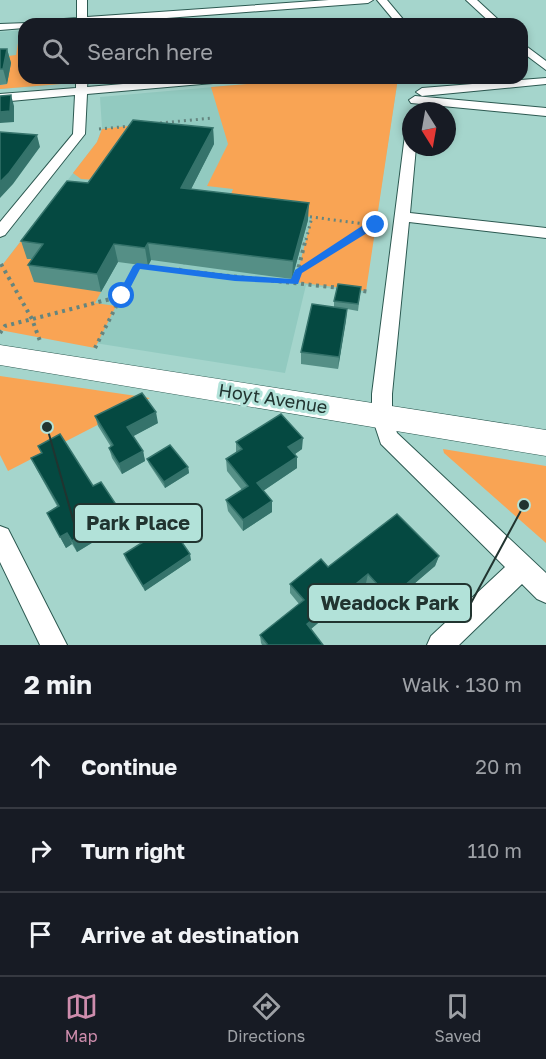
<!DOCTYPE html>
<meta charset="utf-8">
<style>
:root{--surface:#171b24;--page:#20242c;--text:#f1f3f6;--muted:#9ea1a6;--line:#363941;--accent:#ce8dad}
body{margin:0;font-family:"Golos Text",sans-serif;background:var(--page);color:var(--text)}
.compass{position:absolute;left:402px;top:102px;width:54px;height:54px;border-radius:50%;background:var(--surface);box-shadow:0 3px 9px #0003;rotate:169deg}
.stop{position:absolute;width:18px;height:18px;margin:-14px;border:4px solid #1a73e8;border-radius:50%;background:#fff}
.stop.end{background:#1a73e8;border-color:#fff;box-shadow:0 2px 6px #0008}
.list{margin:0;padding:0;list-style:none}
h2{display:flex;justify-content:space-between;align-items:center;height:78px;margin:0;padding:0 24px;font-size:26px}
h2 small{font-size:20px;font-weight:400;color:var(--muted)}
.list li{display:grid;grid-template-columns:39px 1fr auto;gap:18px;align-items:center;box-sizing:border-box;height:84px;padding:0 24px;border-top:2px solid var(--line)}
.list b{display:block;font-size:22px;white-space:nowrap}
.list em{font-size:20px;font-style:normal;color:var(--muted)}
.icon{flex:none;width:33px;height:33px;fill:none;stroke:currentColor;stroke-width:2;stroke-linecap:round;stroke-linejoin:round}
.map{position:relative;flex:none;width:546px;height:645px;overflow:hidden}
.search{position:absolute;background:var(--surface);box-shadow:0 3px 9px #0003;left:18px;right:18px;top:18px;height:66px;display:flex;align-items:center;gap:15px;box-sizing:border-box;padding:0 21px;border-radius:18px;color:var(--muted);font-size:22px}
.sheet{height:330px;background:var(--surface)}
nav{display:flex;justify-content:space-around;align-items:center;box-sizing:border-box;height:84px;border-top:2px solid var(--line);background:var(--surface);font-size:16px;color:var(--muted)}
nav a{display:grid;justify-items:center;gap:3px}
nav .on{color:var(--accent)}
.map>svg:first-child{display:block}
.built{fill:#92cac0}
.green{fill:#f9a454}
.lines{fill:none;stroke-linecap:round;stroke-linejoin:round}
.street-casing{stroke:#2c5951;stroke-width:2}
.secondary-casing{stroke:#2c5951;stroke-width:1}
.path-far1{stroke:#64857f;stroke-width:3;stroke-dasharray:2 4;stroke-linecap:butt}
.path{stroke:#64857f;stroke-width:4;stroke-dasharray:3 4.5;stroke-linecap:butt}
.street{fill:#fff;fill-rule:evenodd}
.secondary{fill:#fff;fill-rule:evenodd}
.wall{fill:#558f86}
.shaded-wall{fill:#35736b}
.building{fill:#054941;stroke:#35736b;stroke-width:1.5}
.route{fill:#1a73e8}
.labels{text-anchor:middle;stroke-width:6;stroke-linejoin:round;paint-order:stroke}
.street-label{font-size:18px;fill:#213430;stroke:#b2e2d9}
.leader{fill:none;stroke:#213430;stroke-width:2}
.callout-dot{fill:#213430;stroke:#b2e2d9;stroke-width:2}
.callout{fill:#b2e2d9;stroke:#213430;stroke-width:2}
.callout-label{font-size:20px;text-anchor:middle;font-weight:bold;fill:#213430}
</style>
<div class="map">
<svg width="546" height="645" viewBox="0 0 546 645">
<rect width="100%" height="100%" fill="#a5d5cc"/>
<!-- built -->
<path class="built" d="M24 30V78H62L61 84 0 89V32Z
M317 78H398L365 293 306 285 285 373 0 328V268L97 142 102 128 100 97Z"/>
<!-- green -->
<path class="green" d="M24 30V78H62L61 84 0 89V85L7 84 0 57 16 55 20 31Z
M317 78H398L366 291 295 282 312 217 226 207 233 189 207 186 228 144 211 87Z
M136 125 97 180 81 179 73 173 97 142 102 129Z
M56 196 48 261 101 292 95 303 116 306 95 348 0 330V268Z
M0 376 150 398 8 471 0 455Z
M443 449 546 466V543L444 453Z"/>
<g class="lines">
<defs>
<path id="street" d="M77 0H87V17L329 0H373L368 3 87 24H33L38 21 77 18Z
M377 0H387L407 24H397Z
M466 0H477L503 24H492Z
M28 23 24 24V28L0 30V24Z
M522 43 546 61V70L522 52Z
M76 78H88L87 87 195 78H242L236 81 87 94 85 134 5 235 0 237V222L73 134 75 95 0 102V94L76 88Z
M546 78V84L422 96 416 92 422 88Z
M415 96 546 108V116L411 103 409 100Z
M411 131V147H416L410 213 546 228V238L409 222 392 394V417L397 433 546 573V603L537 599 522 584 459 645H427L431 636 505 567 381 444 372 417V394L405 135Z
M0 526 8 529 67 645H40L0 562Z"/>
<path id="secondary" d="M0 345 546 430V456L0 365Z"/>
</defs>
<!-- street casing -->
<use href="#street" class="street-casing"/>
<!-- secondary casing -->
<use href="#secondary" class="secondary-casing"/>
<!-- path-far1 -->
<path class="path-far1" d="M160 123 213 118
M99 129 131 126
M304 216 380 226
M306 240 312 217
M347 240 371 224"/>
<!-- path -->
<path class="path" d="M1 264 32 319 40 341
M137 266 340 288
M180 271 183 264
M298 272 349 238
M295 282 306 238
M356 290 370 292
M0 333 5 326 122 296
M95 348 137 265"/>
<!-- street -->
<use href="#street" class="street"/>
<!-- secondary -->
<use href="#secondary" class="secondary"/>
</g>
<!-- wall -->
<path class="wall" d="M0 49H7L11 63 7 84 0 85Z
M213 128 214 144 191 189 308 220 292 279 151 260 148 266 118 262 101 292 34 282 28 265 32 259H27L21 241 88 183Z
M361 287 358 311 347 309 338 369 301 364V352L334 307V301Z
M95 416 158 423 133 436 143 451 145 461 122 474 112 458 109 448 111 447 98 426Z
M236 442 302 449 295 454 297 457V468L263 491 272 501V512L243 531 228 511 226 500 242 490 227 471 226 459 236 453Z
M38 446 115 503 119 515 110 520 113 530 77 552 72 544 66 548 47 513 57 506 37 470 31 458 41 453Z
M147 459 188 467 189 473 165 488 149 464Z
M124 554 191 560 145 591 126 560Z
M439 556 435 566 387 607 366 583 311 629 323 645H262L261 643 260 635 299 604 290 593V584Z"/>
<!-- shaded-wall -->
<path class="shaded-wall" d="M7 49 11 63 7 84 3 69Z
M11 95 14 106V122L0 123V112Z
M213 128 214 144 183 205 181 188Z
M37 135 40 147 13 184 0 198V182Z
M309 203 308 220 292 279 293 261Z
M148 243 151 260 148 266 145 248Z
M114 244 118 262 101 292 97 274Z
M347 309 346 321 338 369 339 357Z
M156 412 158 423 130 438 127 427Z
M303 438 302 449 288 459V447Z
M143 451 145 461 122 474 119 464Z
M297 457V468L257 495V483Z
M188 467 189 473 165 488 164 482Z
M272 501V512L243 531V520Z
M115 503 119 515 110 520 113 530 77 552 72 541 104 510Z
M67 533 72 544 66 548 60 537Z
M190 554 191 560 145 591 143 586Z
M439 556 435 566 387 607 390 598Z
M368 574 366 583 306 633 307 624Z"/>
<!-- building -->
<path class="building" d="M0 49H7L3 69H0Z
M11 95 10 111 0 112V96Z
M133 120 213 128 181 188 309 203 293 261 148 243 145 248 114 244 97 274 28 265 43 244 21 241 67 181 88 183Z
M0 132 37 135 9 173 0 182Z
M338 284 361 287 358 304 334 301Z
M312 304 347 309 339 357 301 352Z
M142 393 156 412 127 427 143 451 119 464 109 448 113 445 95 416Z
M281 414 303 438 288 447 297 457 257 483 272 501 243 520 226 500 248 486 226 459 242 449 236 442Z
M60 434 93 486 101 482 115 503 104 510 109 518 72 541 67 533 60 537 47 513 59 506 31 458 42 453 38 446Z
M170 445 188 467 164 482 147 459Z
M397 514 439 556 390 598 368 574 307 624 323 645H268L260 635 304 600 290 584 321 559 328 567Z
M170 525 190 554 143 586 124 554Z"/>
<!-- route -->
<path class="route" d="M368 222 380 225 302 273 298 284 235 281 140 269 125 298 117 296 133 266 137 263 235 275 291 279 295 270Z"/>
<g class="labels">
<!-- street labels -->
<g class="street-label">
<text transform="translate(273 399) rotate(9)" y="6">Hoyt Avenue</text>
</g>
</g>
<!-- callouts -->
<path class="leader" d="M47 427L74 523M524 505L471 603"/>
<g class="callout-dot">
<circle cx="47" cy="427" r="6"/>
<circle cx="524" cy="505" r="6"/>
</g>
<g class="callout">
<rect x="74" y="504" width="128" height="38" rx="6"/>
<rect x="308" y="584" width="163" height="38" rx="6"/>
</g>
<g class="callout-label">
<text x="138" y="530">Park Place</text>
<text x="390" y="610">Weadock Park</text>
</g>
</svg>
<svg class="compass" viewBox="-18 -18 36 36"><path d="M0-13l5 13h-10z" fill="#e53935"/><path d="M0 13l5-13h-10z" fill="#9ea1a6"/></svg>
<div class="stop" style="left:122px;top:296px"></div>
<div class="stop end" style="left:376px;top:225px"></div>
<div class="search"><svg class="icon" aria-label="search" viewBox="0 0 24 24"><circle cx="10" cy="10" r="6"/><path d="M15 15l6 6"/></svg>Search here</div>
</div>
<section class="sheet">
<h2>2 min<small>Walk · 130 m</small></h2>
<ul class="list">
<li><svg class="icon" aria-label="ahead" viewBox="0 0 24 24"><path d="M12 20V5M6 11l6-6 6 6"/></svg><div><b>Continue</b></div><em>20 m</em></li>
<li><svg class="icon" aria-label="right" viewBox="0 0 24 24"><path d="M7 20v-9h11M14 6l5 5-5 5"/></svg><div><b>Turn right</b></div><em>110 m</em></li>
<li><svg class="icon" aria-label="arrive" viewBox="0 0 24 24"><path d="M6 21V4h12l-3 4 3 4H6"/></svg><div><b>Arrive at destination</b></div></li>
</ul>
</section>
<nav>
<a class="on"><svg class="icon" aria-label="map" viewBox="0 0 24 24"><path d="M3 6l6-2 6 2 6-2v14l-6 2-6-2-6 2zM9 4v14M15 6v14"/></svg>Map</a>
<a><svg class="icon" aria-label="directions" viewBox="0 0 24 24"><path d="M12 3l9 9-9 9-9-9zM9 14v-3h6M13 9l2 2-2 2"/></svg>Directions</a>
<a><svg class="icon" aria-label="saved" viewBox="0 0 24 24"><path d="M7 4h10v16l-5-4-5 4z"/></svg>Saved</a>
</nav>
